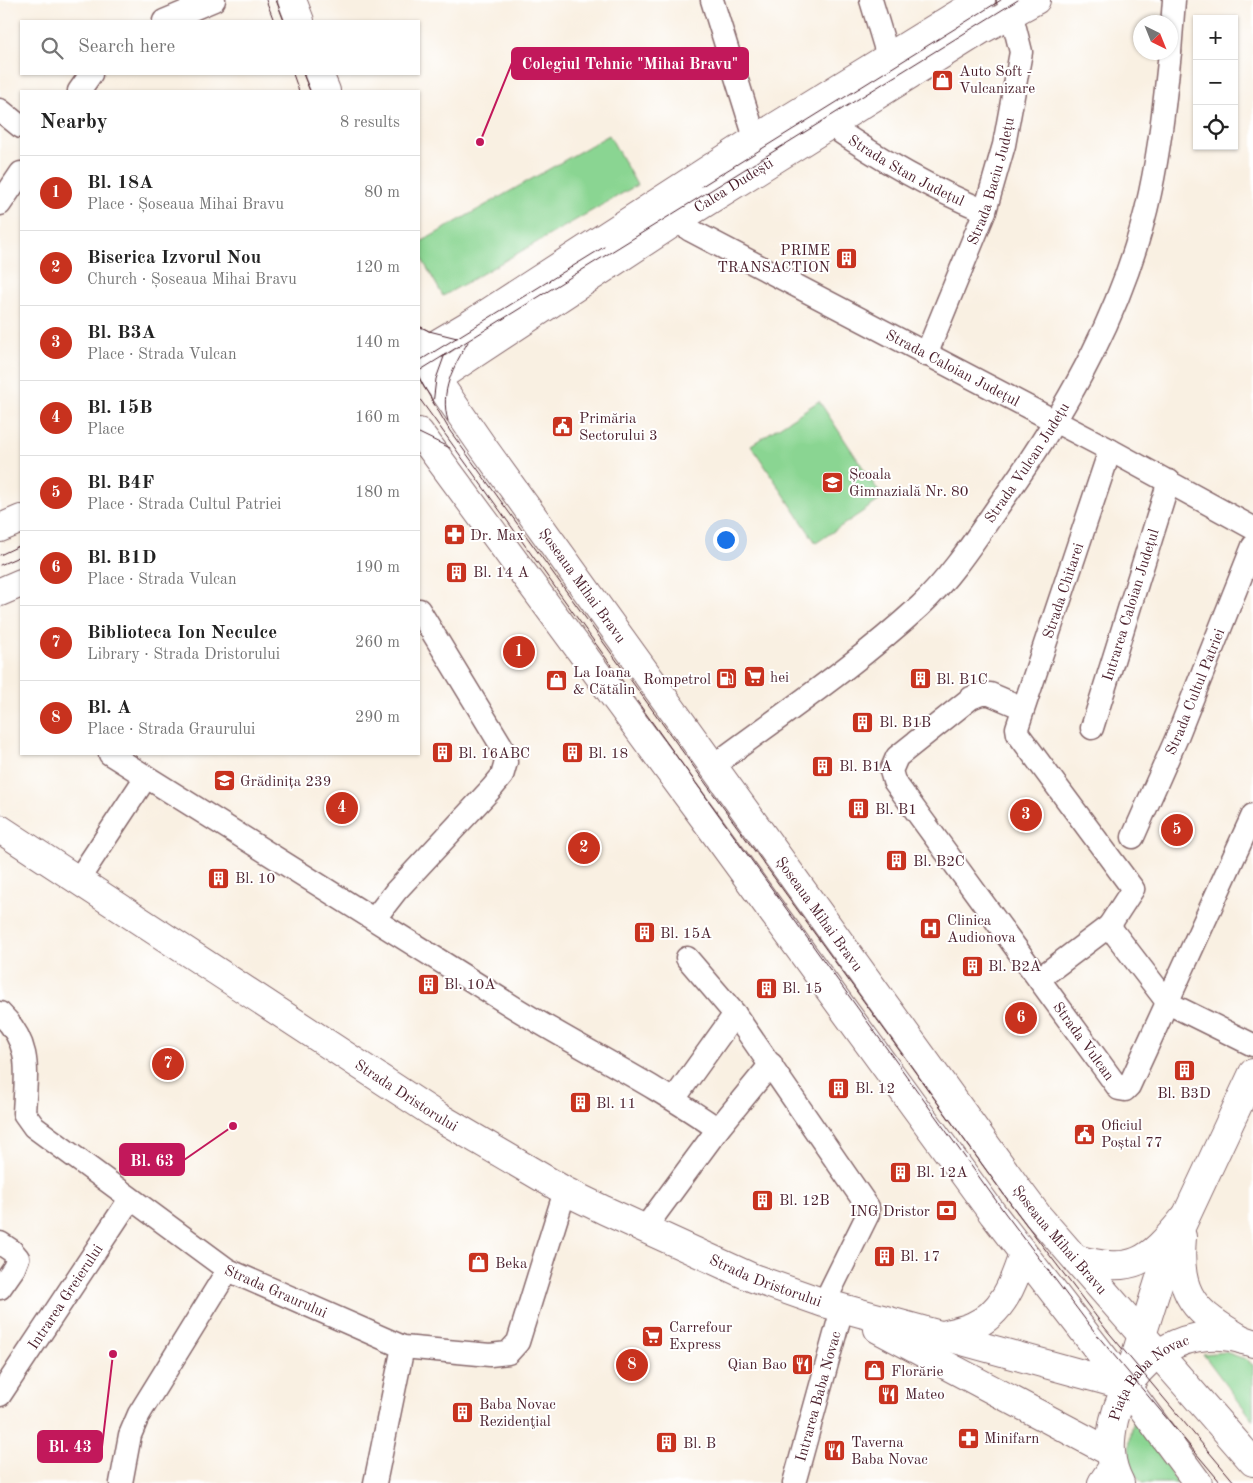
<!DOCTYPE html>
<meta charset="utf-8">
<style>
:root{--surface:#fff;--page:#f6f6f6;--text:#222;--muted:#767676;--line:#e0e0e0;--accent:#c8321e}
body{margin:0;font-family:"Old Standard TT",serif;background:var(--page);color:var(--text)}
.controls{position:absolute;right:15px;top:15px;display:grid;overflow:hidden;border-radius:0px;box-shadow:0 1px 4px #0004}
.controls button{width:45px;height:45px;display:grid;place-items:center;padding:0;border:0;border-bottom:1px solid var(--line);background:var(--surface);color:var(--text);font:25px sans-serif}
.compass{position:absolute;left:1133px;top:15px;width:45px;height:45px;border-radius:50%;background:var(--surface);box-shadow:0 1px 4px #0004;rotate:137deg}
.you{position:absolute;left:725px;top:539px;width:18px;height:18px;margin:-12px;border:4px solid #fff;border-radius:50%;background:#1a73e8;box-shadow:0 0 0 8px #1a73e833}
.badge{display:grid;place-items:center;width:32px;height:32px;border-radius:50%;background:var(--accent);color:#fff;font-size:16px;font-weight:700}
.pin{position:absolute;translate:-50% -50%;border:2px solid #fff;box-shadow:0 1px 5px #0006}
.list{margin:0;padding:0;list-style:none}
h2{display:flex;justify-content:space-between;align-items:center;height:65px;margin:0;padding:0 20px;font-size:21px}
h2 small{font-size:16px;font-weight:400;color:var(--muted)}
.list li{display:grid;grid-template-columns:32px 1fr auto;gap:15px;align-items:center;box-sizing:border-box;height:75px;padding:0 20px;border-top:1px solid var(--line)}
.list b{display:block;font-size:19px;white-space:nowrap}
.list p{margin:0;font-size:16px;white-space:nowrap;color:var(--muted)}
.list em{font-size:16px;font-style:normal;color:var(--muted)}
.icon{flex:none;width:28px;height:28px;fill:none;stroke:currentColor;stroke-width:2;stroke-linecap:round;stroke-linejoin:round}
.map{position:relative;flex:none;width:1253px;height:1483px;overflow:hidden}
.search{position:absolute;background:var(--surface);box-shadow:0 1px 4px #0004;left:20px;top:20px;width:400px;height:55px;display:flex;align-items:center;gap:12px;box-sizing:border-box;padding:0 18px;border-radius:0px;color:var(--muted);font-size:19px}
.panel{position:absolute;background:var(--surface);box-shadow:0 1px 4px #0004;left:20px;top:90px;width:400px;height:665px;border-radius:0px}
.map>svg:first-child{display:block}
.green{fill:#8ad592;stroke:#6a7a5e}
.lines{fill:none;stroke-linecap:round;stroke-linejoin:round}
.minor-casing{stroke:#87686b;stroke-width:25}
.tertiary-casing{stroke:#87686b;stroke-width:30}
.secondary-casing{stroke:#87686b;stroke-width:30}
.primary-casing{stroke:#87686b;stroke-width:30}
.minor{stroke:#fff;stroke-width:22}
.tertiary{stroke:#fff;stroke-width:28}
.secondary{stroke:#fff;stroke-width:28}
.primary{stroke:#fff;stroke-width:28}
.tram{stroke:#4a1f2b;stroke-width:1}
.labels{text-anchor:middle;stroke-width:4;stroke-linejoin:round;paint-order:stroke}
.poi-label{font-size:15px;fill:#4a1f2b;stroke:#fff;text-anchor:start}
.street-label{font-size:15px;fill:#4a1f2b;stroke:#fff}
.leader{fill:none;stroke:#c2185b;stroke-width:2}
.callout-dot{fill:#c2185b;stroke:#fff;stroke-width:2}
.callout{fill:#c2185b;stroke:#c2185b;stroke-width:2}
.callout-label{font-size:16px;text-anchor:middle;font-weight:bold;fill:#fff}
</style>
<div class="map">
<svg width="1253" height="1483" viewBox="0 0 1253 1483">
<rect width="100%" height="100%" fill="#fff"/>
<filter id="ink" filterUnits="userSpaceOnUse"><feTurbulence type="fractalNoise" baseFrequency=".02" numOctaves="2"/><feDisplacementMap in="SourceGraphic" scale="10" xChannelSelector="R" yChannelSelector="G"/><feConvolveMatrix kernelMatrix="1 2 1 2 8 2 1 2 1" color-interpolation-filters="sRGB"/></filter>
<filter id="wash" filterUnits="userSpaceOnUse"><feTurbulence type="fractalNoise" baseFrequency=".0096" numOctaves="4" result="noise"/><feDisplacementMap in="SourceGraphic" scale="20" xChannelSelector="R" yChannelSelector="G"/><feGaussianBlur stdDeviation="1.12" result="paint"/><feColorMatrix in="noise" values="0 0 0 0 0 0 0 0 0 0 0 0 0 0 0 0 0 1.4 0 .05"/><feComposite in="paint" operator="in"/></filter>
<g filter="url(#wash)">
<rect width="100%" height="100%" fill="#f9f0e2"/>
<!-- green -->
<path class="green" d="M609 135 637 185 443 296 419 254V243Z
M819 401 883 498 816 543 751 445Z
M1225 1352 1245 1359 1253 1365V1420L1203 1354Z
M1134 1418 1178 1483H1142C1124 1463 1129 1442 1134 1418Z"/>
</g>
<g filter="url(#ink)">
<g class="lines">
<defs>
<g id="minor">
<path d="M712 0 760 154"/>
<path d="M871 0 893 73"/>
<path d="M164 21 214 0"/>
<path d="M1170 52 1174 0"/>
<path d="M79 91 91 74"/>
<path d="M0 110 21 127"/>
<path id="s1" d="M830 125C879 159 930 188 985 211"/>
<path d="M0 204 21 173"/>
<path id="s2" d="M664 211 690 230 1110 450 1253 528"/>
<path id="s3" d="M926 355 985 211 1004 145 1021 52 1008 0"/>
<path id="s4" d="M1023 708 990 694H981L971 698 897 757 891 771 894 781 1119 1089 1125 1090 1129 1086 1253 815"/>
<path id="s5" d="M1092 728 1169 481"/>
<path d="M110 754 515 1008C582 1049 653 1084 718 1129"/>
<path id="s6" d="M713 766C783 714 856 665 920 606 953 575 978 535 1004 498 1070 405 1126 305 1150 193 1160 147 1165 99 1170 52"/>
<path id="s7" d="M1133 837 1177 737 1253 546"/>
<path d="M78 880 146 777"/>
<path d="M375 918 396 891 492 788 502 776 506 762 501 745 419 610"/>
<path id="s8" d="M1109 926 1133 889 1018 734 1017 728 1110 450"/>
<path d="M687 958 735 1014 868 1207V1214L824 1303"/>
<path d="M1040 978 1109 926 1168 1003 1253 1045"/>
<path id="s9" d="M0 1013C33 1045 26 1072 24 1113L34 1127 228 1270 403 1347 490 1355 508 1353 518 1342 565 1191"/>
<path d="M674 1099 735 1014"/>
<path d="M645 1228 718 1129 771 1064"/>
<path d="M0 1243 12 1251 18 1258 14 1268 0 1288"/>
<path id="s10" d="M0 1395 130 1199"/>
<path d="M121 1483 130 1435 139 1414 228 1270"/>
<path d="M375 1483 403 1347"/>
<path id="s11" d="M794 1483 842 1309"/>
</g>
<g id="tertiary">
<path id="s12" d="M0 829 439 1117 565 1191 604 1210 753 1278 824 1303 1126 1386 1166 1259 1253 1073"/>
<path d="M1182 1237C1177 1297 1195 1312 1243 1340"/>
<path d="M878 1329 1110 1452"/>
</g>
<g id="secondary">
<path d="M423 352 472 323 754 140 981 0"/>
<path id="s13" d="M436 379 676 221 981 30 1036 0"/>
<path d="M1102 1483 1112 1468"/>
</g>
<g id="primary">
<path d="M292 0 300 21"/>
<path d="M319 74 326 91"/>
<path id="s14" d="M419 342 436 379 483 447 1017 1188 1038 1216 1253 1462"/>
<path d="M419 432 709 825 993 1214 1126 1386 1198 1483"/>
<path d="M0 528 21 519"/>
<path d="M0 592 21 583"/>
<path d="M1076 1259C1133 1274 1148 1263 1184 1218"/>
<path d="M943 1335C953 1332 964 1330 973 1326 1003 1313 1014 1282 1023 1254"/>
<path id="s15" d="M1120 1483C1109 1462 1109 1443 1114 1420 1129 1357 1191 1319 1253 1343"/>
</g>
</defs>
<!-- minor casing -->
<use href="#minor" class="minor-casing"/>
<!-- tertiary casing -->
<use href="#tertiary" class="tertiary-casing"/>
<!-- secondary casing -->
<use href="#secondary" class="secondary-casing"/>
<!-- primary casing -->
<use href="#primary" class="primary-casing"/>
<!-- minor -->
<use href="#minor" class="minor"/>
<!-- tertiary -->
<use href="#tertiary" class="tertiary"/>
<!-- secondary -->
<use href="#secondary" class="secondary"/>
<!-- primary -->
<use href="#primary" class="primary"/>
<!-- tram -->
<path class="tram" d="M266 0 274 21
M276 0 284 21
M293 74 299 91
M303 74 310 91
M702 186 1001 0
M419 326 429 331 457 338
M419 361 604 247
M419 371 1018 0
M419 378 450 431 1013 1207 1105 1328 1235 1483
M419 398 1005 1213 1097 1335 1221 1483
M433 404 436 379 445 354
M448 421C439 391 454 366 468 342
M419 433 450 448
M0 555 21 545
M0 565 21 556"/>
</g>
</g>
<!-- icons -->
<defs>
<symbol id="shop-square" viewBox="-11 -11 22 22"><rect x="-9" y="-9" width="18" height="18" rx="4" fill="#c8321e" stroke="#fff"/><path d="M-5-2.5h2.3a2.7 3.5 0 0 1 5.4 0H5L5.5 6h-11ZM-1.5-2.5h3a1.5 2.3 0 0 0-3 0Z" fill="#fff"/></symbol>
<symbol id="building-square" viewBox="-11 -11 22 22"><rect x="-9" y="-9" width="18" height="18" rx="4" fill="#c8321e" stroke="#fff"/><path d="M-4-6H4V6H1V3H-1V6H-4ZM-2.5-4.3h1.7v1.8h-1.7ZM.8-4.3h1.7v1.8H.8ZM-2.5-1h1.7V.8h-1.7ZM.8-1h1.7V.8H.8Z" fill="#fff"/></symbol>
<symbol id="civic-square" viewBox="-11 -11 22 22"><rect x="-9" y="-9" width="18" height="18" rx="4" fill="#c8321e" stroke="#fff"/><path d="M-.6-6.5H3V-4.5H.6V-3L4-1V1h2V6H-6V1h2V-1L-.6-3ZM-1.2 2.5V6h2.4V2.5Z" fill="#fff"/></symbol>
<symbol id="school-square" viewBox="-11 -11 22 22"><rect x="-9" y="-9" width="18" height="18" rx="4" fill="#c8321e" stroke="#fff"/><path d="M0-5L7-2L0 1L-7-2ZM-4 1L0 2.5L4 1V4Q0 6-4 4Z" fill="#fff"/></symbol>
<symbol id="pharmacy-square" viewBox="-11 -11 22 22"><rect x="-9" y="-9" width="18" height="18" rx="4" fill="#c8321e" stroke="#fff"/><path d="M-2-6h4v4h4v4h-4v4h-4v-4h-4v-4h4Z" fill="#fff"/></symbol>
<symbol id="supermarket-square" viewBox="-11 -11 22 22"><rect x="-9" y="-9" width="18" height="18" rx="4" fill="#c8321e" stroke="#fff"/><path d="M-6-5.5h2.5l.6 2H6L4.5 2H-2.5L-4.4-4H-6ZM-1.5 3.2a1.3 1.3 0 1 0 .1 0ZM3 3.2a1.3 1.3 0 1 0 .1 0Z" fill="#fff"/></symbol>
<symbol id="fuel-square" viewBox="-11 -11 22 22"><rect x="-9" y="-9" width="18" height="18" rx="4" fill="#c8321e" stroke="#fff"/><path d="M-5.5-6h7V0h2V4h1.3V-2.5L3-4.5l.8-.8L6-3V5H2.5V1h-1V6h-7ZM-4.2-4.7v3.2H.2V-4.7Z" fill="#fff"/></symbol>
<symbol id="hospital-square" viewBox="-11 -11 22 22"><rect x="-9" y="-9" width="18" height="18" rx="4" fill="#c8321e" stroke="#fff"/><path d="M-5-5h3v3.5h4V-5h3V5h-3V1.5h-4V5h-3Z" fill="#fff"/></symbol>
<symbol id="bank-square" viewBox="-11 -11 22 22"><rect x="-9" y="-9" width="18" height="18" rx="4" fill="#c8321e" stroke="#fff"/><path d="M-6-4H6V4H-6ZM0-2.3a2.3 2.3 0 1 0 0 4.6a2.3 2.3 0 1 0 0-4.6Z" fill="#fff"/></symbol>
<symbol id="restaurant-square" viewBox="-11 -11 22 22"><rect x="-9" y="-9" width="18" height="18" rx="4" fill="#c8321e" stroke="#fff"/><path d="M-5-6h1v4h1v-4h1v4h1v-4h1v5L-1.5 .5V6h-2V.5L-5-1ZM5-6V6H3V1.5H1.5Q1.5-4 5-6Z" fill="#fff"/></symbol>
</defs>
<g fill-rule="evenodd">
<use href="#shop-square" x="930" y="68" width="25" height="25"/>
<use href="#building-square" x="834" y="246" width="25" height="25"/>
<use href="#civic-square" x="550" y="414" width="25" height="25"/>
<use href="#school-square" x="820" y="470" width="25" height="25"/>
<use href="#pharmacy-square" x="442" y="522" width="25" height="25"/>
<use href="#building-square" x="444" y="560" width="25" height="25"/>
<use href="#supermarket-square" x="742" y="664" width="25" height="25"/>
<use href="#fuel-square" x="714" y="666" width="25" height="25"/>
<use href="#building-square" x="908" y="666" width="25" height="25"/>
<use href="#shop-square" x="544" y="668" width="25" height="25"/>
<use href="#building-square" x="850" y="710" width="25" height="25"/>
<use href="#building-square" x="430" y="740" width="25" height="25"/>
<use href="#building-square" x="560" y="740" width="25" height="25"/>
<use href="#building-square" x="810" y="754" width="25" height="25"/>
<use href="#school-square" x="212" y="768" width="25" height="25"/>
<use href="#building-square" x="846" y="796" width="25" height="25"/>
<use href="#building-square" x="884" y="848" width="25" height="25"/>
<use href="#building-square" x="206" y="866" width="25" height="25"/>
<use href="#hospital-square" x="918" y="916" width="25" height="25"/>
<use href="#building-square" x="632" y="920" width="25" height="25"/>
<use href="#building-square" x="960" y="954" width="25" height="25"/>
<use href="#building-square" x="416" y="972" width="25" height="25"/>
<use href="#building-square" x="754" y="976" width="25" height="25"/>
<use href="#building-square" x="1172" y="1058" width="25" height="25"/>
<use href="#building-square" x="826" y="1076" width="25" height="25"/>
<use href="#building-square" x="568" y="1090" width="25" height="25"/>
<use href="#civic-square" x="1072" y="1122" width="25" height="25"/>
<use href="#building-square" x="888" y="1160" width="25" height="25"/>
<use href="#building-square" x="750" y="1188" width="25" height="25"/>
<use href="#bank-square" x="934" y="1198" width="25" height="25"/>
<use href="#building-square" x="872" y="1244" width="25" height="25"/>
<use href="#shop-square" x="466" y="1250" width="25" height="25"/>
<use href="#supermarket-square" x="640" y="1324" width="25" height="25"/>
<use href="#restaurant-square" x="790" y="1352" width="25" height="25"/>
<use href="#shop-square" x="862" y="1358" width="25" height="25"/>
<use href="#restaurant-square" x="876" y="1382" width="25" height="25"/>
<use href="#building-square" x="450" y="1400" width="25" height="25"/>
<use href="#pharmacy-square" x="956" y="1426" width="25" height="25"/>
<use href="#building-square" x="654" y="1430" width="25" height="25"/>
<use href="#restaurant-square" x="822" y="1438" width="25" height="25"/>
</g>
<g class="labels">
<!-- poi labels -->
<g class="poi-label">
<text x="959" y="76">Auto Soft -<tspan x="959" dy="17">Vulcanizare</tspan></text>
<text x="830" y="255" text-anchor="end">PRIME<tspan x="830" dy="17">TRANSACTION</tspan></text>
<text x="579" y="423">Primăria<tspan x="579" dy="17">Sectorului 3</tspan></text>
<text x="849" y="479">Școala<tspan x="849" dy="17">Gimnazială Nr. 80</tspan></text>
<text x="470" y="540">Dr. Max</text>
<text x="473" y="577">Bl. 14 A</text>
<text x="573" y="677">La Ioana<tspan x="573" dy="17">&amp; Cătălin</tspan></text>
<text x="770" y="682">hei</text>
<text x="711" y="684" text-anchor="end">Rompetrol</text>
<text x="936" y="684">Bl. B1C</text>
<text x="879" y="727">Bl. B1B</text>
<text x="458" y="758">Bl. 16ABC</text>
<text x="588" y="758">Bl. 18</text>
<text x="839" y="771">Bl. B1A</text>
<text x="240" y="786">Grădinița 239</text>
<text x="875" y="814">Bl. B1</text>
<text x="913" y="866">Bl. B2C</text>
<text x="235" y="883">Bl. 10</text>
<text x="947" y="925">Clinica<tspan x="947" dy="17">Audionova</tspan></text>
<text x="660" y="938">Bl. 15A</text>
<text x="988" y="971">Bl. B2A</text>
<text x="444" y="989">Bl. 10A</text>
<text x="782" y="993">Bl. 15</text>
<text x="855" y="1093">Bl. 12</text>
<text x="1184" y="1098" text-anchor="middle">Bl. B3D</text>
<text x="596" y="1108">Bl. 11</text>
<text x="1101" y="1130">Oficiul<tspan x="1101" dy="17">Poștal 77</tspan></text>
<text x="916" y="1177">Bl. 12A</text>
<text x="779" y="1205">Bl. 12B</text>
<text x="930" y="1216" text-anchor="end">ING Dristor</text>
<text x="900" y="1261">Bl. 17</text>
<text x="495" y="1268">Beka</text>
<text x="669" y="1332">Carrefour<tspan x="669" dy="17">Express</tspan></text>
<text x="787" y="1369" text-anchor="end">Qian Bao</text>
<text x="891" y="1376">Florărie</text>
<text x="905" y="1399">Mateo</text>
<text x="479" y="1409">Baba Novac<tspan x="479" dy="17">Rezidenţial</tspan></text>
<text x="984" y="1443">Minifarn</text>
<text x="851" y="1447">Taverna<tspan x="851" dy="17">Baba Novac</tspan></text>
<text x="683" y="1448">Bl. B</text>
</g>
<!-- street labels -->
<g class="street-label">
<text dy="5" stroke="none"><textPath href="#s1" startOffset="89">Strada Stan Județul</textPath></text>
<text dy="5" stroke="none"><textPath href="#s3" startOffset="186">Strada Baciu Județu</textPath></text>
<text dy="5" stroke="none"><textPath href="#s13" startOffset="355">Calea Dudești</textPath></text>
<text dy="5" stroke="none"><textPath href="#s2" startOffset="329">Strada Caloian Județul</textPath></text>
<text dy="5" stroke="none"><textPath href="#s6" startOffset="441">Strada Vulcan Județu</textPath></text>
<text dy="5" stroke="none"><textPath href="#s14" startOffset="294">Șoseaua Mihai Bravu</textPath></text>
<text dy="5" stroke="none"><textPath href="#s8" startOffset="388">Strada Chitarei</textPath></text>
<text dy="5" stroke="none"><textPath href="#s5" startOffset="129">Intrarea Caloian Județul</textPath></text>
<text dy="5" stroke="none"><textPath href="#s7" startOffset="158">Strada Cultul Patriei</textPath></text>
<text dy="5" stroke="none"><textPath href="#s14" startOffset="699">Șoseaua Mihai Bravu</textPath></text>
<text dy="5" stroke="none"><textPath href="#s4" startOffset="498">Strada Vulcan</textPath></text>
<text dy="5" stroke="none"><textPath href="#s12" startOffset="486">Strada Dristorului</textPath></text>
<text dy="5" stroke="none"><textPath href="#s14" startOffset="1104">Șoseaua Mihai Bravu</textPath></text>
<text dy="5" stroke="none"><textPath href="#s12" startOffset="891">Strada Dristorului</textPath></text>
<text dy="5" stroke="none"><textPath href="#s9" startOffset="418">Strada Graurului</textPath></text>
<text dy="5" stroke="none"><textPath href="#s10" startOffset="118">Intrarea Greierului</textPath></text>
<text dy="5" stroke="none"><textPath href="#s15" startOffset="122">Piața Baba Novac</textPath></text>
<text dy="5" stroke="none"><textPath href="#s11" startOffset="90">Intrarea Baba Novac</textPath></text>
</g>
</g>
<!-- callouts -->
<path class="leader" d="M480 142L512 63M233 1126L184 1160M113 1354L102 1447"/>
<g class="callout-dot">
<circle cx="480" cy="142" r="5"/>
<circle cx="233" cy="1126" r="5"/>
<circle cx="113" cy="1354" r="5"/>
</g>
<g class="callout">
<rect x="512" y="48" width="236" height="31" rx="5"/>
<rect x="120" y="1144" width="64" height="31" rx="5"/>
<rect x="38" y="1431" width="64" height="31" rx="5"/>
</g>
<g class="callout-label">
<text x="630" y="69">Colegiul Tehnic "Mihai Bravu"</text>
<text x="152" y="1166">Bl. 63</text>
<text x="70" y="1452">Bl. 43</text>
</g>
</svg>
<div class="controls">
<button>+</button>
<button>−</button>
<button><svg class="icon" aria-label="locate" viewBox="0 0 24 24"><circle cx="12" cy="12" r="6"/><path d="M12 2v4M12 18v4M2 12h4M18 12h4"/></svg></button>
</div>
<svg class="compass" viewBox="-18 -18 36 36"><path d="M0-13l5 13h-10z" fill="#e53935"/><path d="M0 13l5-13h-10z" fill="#767676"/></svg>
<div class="you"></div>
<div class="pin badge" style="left:519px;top:652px">1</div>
<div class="pin badge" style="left:584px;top:848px">2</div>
<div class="pin badge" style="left:1026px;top:815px">3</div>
<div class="pin badge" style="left:342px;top:808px">4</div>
<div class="pin badge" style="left:1177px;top:830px">5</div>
<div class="pin badge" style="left:1021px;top:1018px">6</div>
<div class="pin badge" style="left:168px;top:1064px">7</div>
<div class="pin badge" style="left:632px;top:1365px">8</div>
<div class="search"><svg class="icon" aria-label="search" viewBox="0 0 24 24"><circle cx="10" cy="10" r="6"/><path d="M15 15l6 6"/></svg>Search here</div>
<section class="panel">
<h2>Nearby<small>8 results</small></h2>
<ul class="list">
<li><span class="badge">1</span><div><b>Bl. 18A</b><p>Place · Șoseaua Mihai Bravu</p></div><em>80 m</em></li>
<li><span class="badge">2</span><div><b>Biserica Izvorul Nou</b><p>Church · Șoseaua Mihai Bravu</p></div><em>120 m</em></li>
<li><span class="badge">3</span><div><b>Bl. B3A</b><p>Place · Strada Vulcan</p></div><em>140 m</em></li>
<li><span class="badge">4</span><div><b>Bl. 15B</b><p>Place</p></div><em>160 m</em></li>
<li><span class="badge">5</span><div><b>Bl. B4F</b><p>Place · Strada Cultul Patriei</p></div><em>180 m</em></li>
<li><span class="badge">6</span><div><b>Bl. B1D</b><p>Place · Strada Vulcan</p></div><em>190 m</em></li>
<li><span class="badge">7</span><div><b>Biblioteca Ion Neculce</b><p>Library · Strada Dristorului</p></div><em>260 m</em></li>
<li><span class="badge">8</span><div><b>Bl. A</b><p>Place · Strada Graurului</p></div><em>290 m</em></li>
</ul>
</section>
</div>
